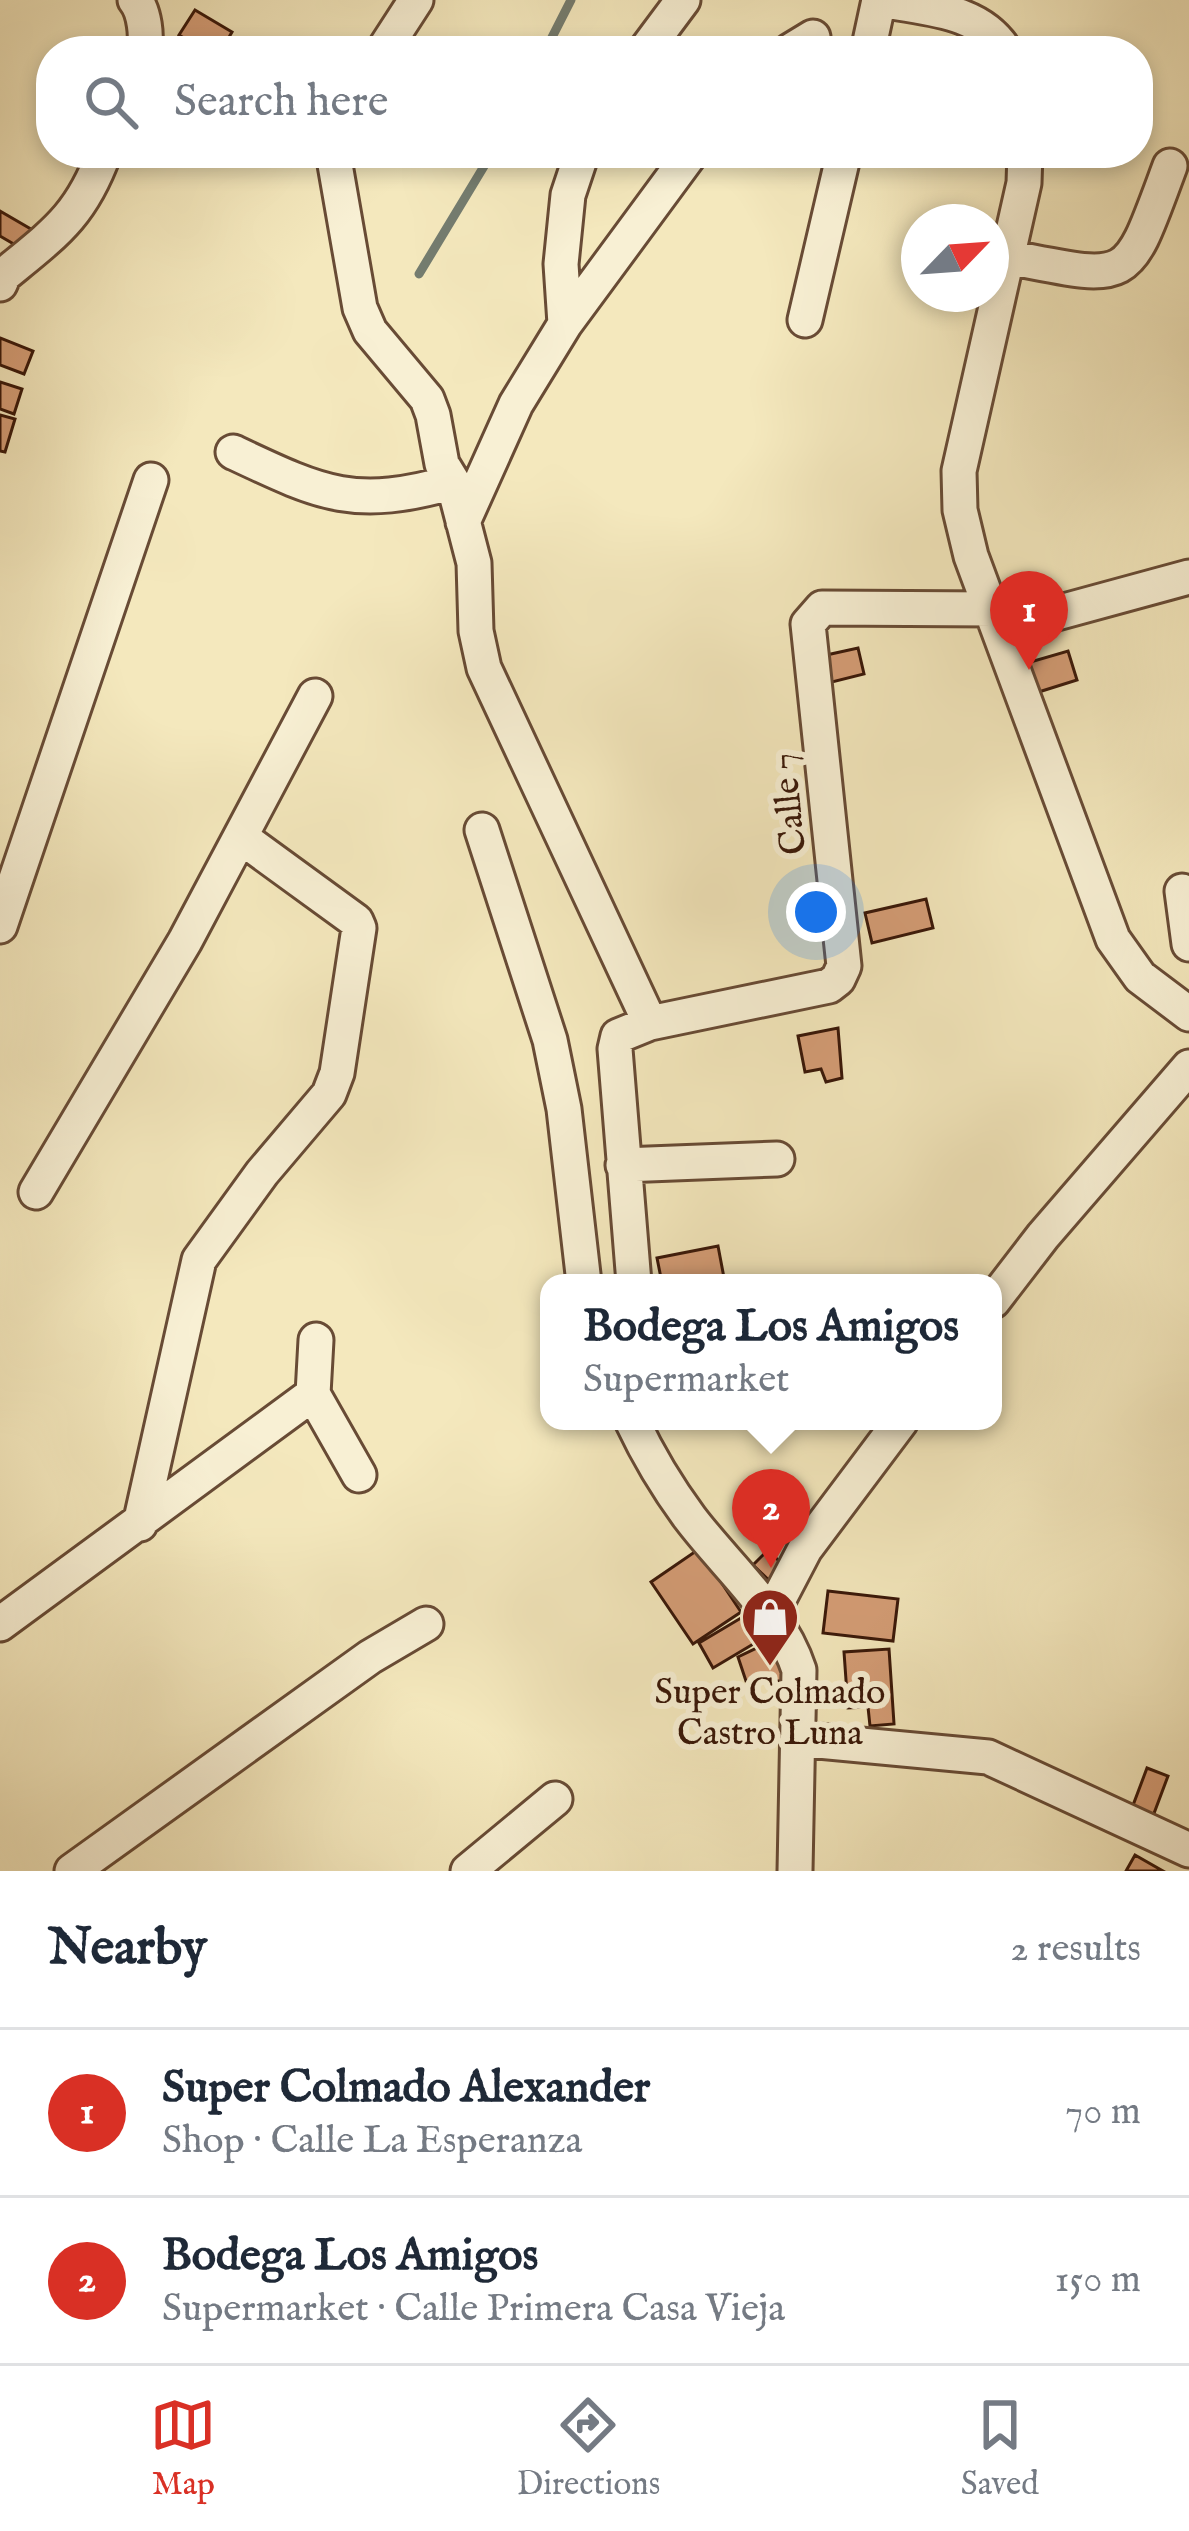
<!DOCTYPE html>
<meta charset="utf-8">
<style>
:root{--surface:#fff;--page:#f2f2f3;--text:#1f2937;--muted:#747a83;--line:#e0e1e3;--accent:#d93025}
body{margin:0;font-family:"IM FELL English",serif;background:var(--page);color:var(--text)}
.compass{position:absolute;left:901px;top:204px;width:108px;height:108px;border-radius:50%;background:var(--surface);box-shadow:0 6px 18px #0003;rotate:65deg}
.you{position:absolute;left:816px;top:912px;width:42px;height:42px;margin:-30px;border:9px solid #fff;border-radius:50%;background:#1a73e8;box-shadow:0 0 0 18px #1a73e833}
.badge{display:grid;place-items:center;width:78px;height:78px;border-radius:50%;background:var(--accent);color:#fff;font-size:39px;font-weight:700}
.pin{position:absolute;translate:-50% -99px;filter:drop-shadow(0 3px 6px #0008)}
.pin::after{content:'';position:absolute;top:63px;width:42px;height:36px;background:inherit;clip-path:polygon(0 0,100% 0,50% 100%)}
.popup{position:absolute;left:540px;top:1274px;width:462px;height:156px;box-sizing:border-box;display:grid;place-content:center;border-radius:24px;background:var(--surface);filter:drop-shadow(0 3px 9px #0005);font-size:39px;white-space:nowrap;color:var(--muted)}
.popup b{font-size:45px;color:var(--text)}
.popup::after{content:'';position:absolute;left:50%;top:100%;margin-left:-24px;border:24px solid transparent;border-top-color:var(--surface)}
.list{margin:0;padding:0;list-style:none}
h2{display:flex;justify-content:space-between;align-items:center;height:156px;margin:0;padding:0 48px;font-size:51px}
h2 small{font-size:39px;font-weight:400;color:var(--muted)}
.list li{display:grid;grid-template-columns:78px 1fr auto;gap:36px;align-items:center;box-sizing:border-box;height:168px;padding:0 48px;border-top:3px solid var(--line)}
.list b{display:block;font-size:45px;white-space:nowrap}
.list p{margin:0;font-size:39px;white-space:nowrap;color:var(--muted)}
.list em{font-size:39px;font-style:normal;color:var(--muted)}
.icon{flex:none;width:66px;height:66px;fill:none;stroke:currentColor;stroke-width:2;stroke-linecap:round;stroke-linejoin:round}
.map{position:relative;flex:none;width:1189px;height:1871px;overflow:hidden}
.search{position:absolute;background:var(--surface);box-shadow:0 6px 18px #0003;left:36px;right:36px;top:36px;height:132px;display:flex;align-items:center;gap:30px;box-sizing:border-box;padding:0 42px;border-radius:48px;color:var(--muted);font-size:45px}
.sheet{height:492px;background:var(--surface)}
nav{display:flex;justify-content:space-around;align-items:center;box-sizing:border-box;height:168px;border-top:3px solid var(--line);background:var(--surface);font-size:33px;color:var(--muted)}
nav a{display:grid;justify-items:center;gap:6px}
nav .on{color:var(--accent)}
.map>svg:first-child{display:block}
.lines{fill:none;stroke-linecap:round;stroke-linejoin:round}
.stream{stroke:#747c6f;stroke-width:9}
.building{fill:#d59d76;stroke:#391708;stroke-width:3}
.minor-casing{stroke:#684b35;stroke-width:39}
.minor{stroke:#f8f0d4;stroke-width:33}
.labels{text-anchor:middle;stroke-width:12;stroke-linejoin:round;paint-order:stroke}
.street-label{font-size:36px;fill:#391708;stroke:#f8f0d4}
.poi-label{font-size:36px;fill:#391708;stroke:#f8f0d4}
</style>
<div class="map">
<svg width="1189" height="1871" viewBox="0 0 1189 1871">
<rect width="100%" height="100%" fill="#f4e8bd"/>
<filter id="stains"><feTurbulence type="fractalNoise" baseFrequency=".00167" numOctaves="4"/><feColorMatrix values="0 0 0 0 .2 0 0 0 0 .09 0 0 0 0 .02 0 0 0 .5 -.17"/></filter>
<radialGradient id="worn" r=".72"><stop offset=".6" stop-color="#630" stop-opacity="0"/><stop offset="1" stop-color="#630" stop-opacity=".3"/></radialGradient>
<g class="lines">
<!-- stream -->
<path class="stream" d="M545 51 571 0
M419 274 492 153"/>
</g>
<!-- building -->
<path class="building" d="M195 10 232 32 221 51H205L179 35Z
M0 211 36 232 24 250 0 236Z
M0 338 33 351 24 374 0 365Z
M0 382 22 389 14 414 0 409Z
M0 415 15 419 5 452 0 451Z
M858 648 864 674 828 683 822 656Z
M1068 651 1077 680 1029 695 1020 665Z
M926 899 933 928 872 943 865 913Z
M838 1028 842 1078 826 1082 821 1069 805 1072 798 1036Z
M718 1246 725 1283H662L657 1258Z
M699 1549 741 1612 693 1644 651 1582Z
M768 1550 789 1571 775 1586 753 1565Z
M828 1591 898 1599 893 1641 823 1633Z
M746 1615 760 1640 713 1668 699 1643Z
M765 1644 794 1681H746L738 1657Z
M889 1649 894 1724 870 1726 868 1707 848 1708 844 1652Z
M1147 1768 1168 1776 1150 1824 1129 1816Z
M1135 1855 1163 1871H1126Z"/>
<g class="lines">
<defs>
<path id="minor" d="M135 0C144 11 148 37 143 51
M882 0C926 9 979 9 1005 51
M383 51 416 0
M645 51 683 0
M790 51 813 37
M868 51 879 0
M333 153 360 308 370 331 427 399 433 415 442 464 453 482 474 563 476 631 484 668 650 1023
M1025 153 1024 183 959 471 960 510 971 556 1113 939 1140 977 1189 1014
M1008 257C1133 282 1126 285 1170 166
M0 284 4 275C55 233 81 216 104 153
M805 320 844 153
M565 324 691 153
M233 452C322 494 354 510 453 482
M463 522 516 404 565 324 561 264 568 195 582 153
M482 830 550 1040 564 1109 584 1283
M1182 891 1189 944
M0 926 151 480
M623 1165 777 1159
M36 1192 185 941 315 696
M634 1283 615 1049 618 1036 650 1023 829 986 838 979 844 966 808 624 822 608 994 609 1031 620 1189 577
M993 1301 1043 1236 1189 1067
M316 1340 313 1394 359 1475
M632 1421C648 1455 667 1487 690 1518 727 1567 780 1611 799 1670L795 1871
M140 1524 199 1260 262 1173 329 1094 337 1073 359 928 356 921 242 838
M770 1616 805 1549 901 1421
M0 1624 313 1394
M797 1739 988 1757 1189 1850
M72 1871 370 1657 426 1624
M468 1871 555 1799"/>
</defs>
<!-- minor casing -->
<use href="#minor" class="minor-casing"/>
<!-- minor -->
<use href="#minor" class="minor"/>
</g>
<!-- icons -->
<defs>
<symbol id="shop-pin" viewBox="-11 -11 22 30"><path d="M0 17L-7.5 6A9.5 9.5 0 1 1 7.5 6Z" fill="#8f2418" stroke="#f8f0d4"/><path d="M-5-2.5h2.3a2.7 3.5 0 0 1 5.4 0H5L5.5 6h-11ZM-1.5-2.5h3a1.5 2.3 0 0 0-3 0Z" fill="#fff"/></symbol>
</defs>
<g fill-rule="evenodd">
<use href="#shop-pin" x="737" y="1584" width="66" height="90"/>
</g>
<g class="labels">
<!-- street labels -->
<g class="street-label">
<text transform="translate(787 804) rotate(-96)" y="13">Calle 7</text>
</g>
<!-- poi labels -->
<g class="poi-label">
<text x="770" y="1703">Super Colmado<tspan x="770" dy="41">Castro Luna</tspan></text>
</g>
</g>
<rect width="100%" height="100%" filter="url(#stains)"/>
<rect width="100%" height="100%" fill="url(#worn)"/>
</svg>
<svg class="compass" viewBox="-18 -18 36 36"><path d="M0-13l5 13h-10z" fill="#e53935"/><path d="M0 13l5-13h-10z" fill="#747a83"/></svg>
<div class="you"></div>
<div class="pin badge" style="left:1029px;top:670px">1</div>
<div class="pin badge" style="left:771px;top:1568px">2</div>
<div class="popup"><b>Bodega Los Amigos</b>Supermarket</div>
<div class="search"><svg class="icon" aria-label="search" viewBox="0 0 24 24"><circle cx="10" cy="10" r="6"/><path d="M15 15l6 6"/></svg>Search here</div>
</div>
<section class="sheet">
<h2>Nearby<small>2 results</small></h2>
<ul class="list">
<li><span class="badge">1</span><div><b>Super Colmado Alexander</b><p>Shop · Calle La Esperanza</p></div><em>70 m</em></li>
<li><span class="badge">2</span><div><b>Bodega Los Amigos</b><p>Supermarket · Calle Primera Casa Vieja</p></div><em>150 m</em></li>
</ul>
</section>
<nav>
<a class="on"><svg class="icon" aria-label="map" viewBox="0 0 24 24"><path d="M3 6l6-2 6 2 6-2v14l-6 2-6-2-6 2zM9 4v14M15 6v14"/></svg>Map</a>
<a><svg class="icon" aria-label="directions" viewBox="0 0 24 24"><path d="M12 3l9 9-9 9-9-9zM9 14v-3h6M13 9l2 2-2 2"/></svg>Directions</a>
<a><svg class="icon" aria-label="saved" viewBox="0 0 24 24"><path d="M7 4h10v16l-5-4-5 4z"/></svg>Saved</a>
</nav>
